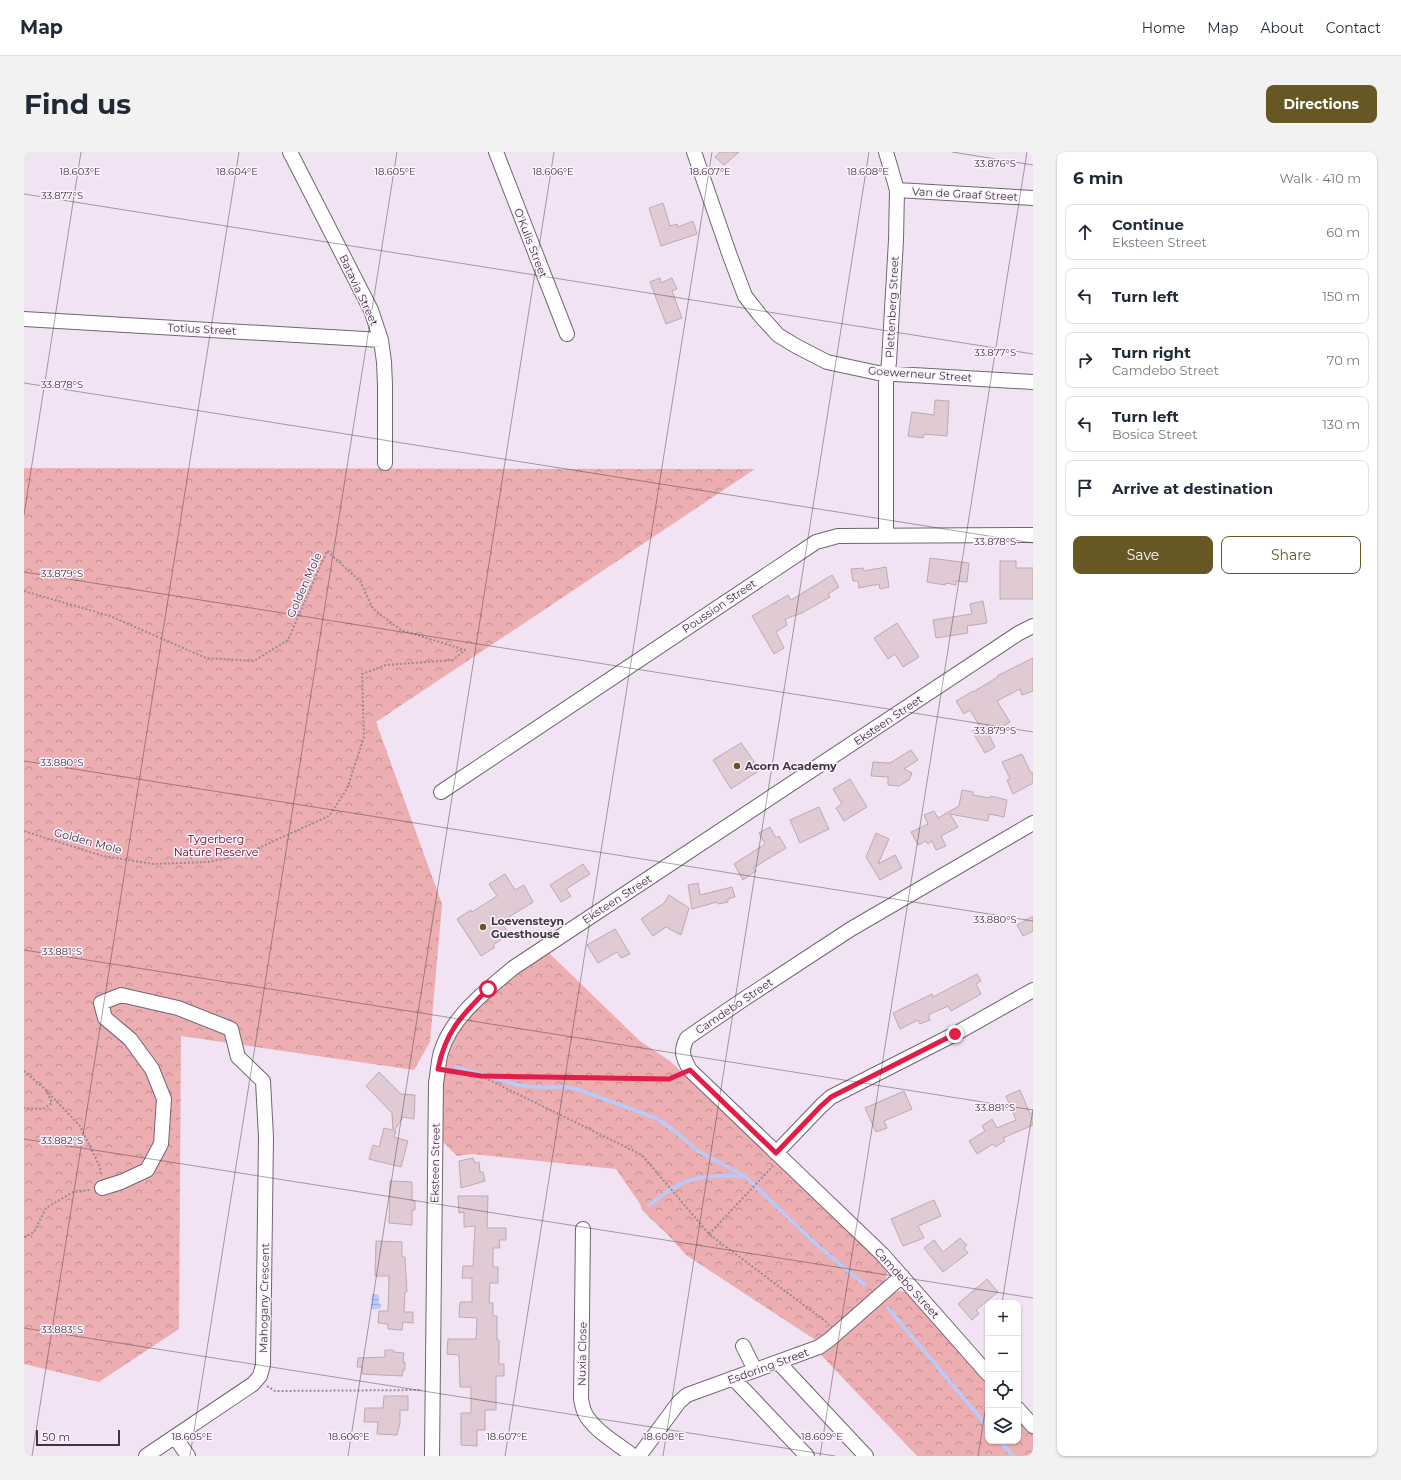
<!DOCTYPE html>
<meta charset="utf-8">
<style>
:root{--surface:#fff;--page:#f2f2f3;--text:#1f2937;--muted:#747a83;--line:#e0e1e3;--accent:#655825}
body{margin:0;font-family:Montserrat,sans-serif;background:var(--page);color:var(--text)}
.controls{position:absolute;right:12px;bottom:12px;display:grid;overflow:hidden;border-radius:8px;box-shadow:0 1px 3px #0004}
.controls button{width:36px;height:36px;display:grid;place-items:center;padding:0;border:0;border-bottom:1px solid var(--line);background:var(--surface);color:var(--text);font:20px sans-serif}
.scale{position:absolute;left:12px;bottom:10px;width:84px;box-sizing:border-box;padding-left:4px;border:2px solid #3d373d;border-top:0;font-size:11px;line-height:14px;white-space:nowrap;color:#3d373d;-webkit-text-stroke:3px #fdf2ff;paint-order:stroke}
.stop{position:absolute;width:12px;height:12px;margin:-9px;border:3px solid #e11d48;border-radius:50%;background:#fff}
.stop.end{background:#e11d48;border-color:#fff;box-shadow:0 1px 4px #0008}
.list{margin:0;padding:0;list-style:none}
h2{display:flex;justify-content:space-between;align-items:center;height:52px;margin:0;padding:0 16px;font-size:17px}
h2 small{font-size:13px;font-weight:400;color:var(--muted)}
.list li{display:grid;grid-template-columns:26px 1fr auto;gap:12px;align-items:center;box-sizing:border-box;height:56px;margin:0 8px 8px;padding:0 8px;border:1px solid var(--line);border-radius:8px}
.list b{display:block;font-size:15px;white-space:nowrap}
.list p{margin:0;font-size:13px;white-space:nowrap;color:var(--muted)}
.list em{font-size:13px;font-style:normal;color:var(--muted)}
.actions{display:flex;gap:8px;padding:12px 16px}
.actions a{flex:1;padding:9px 0;border:1px solid var(--accent);border-radius:8px;text-align:center;font-size:14px;color:var(--accent)}
.actions .main{background:var(--accent);color:#fff}
.icon{flex:none;width:22px;height:22px;fill:none;stroke:currentColor;stroke-width:2;stroke-linecap:round;stroke-linejoin:round}
.map{position:relative;flex:none;width:1009px;height:1304px;overflow:hidden;border-radius:8px}
header{display:flex;align-items:center;gap:24px;box-sizing:border-box;height:56px;padding:0 20px;background:var(--surface);border-bottom:1px solid var(--line)}
header strong{font-size:19px}
nav{display:flex;gap:22px;margin-inline-start:auto;font-size:14px}
.intro{display:flex;align-items:center;justify-content:space-between;box-sizing:border-box;height:96px;padding:0 24px}
h1{margin:0;font-size:28px}
.button{padding:10px 18px;border-radius:8px;background:var(--accent);color:#fff;font-size:14px;font-weight:700}
main{display:flex;gap:24px;padding:0 24px}
aside{flex:1;background:var(--surface);border-radius:8px;box-shadow:0 1px 3px #0004}
.map>svg:first-child{display:block}
.forest{fill:url(#forest-crowns)}
.water{fill:url(#water-rules)}
.lines{fill:none;stroke-linecap:round;stroke-linejoin:round}
.stream{stroke:#b9cbfa;stroke-width:3.5}
.building{fill:#e0cbd5;stroke:#bea9b2}
.minor-casing{stroke:#716573;stroke-width:16}
.path{stroke:#968c97;stroke-width:2;stroke-dasharray:2 2;stroke-linecap:butt}
.minor{stroke:#fff;stroke-width:14}
.route{stroke:#e11d48;stroke-width:5}
.ticks{fill:none;stroke:#3d373d;stroke-width:1;stroke-opacity:0.45}
.poi-dot{fill:#655825;stroke:#fdf2ff;stroke-width:1.5}
.labels{text-anchor:middle;stroke-width:3;stroke-linejoin:round;paint-order:stroke}
.street-label{font-size:11px;fill:#3d373d;stroke:#fdf2ff}
.poi-label{font-size:11px;font-weight:bold;fill:#3d373d;stroke:#fdf2ff;text-anchor:start}
.park-label{font-size:11px;fill:#600b1e;stroke:#fdf2ff}
.ticks-label{font-size:10px;text-anchor:middle;fill:#3d373d;stroke:#fdf2ff;stroke-width:3;stroke-linejoin:round;paint-order:stroke}
</style>
<header>
<strong>Map</strong>
<nav><a>Home</a><a>Map</a><a>About</a><a>Contact</a></nav>
</header>
<div class="intro"><h1>Find us</h1><a class="button">Directions</a></div>
<main>
<div class="map">
<svg width="1009" height="1304" viewBox="0 0 1009 1304">
<defs>
<pattern id="forest-crowns" width="20" height="18" patternUnits="userSpaceOnUse"><rect width="20" height="18" fill="#edaeb1"/><path d="M2 6a3 3 0 1 1 6 0M12 15a3 3 0 1 1 6 0" fill="none" stroke="#c18e91"/></pattern>
<pattern id="water-rules" width="6" height="5" patternUnits="userSpaceOnUse"><rect width="6" height="5" fill="#b9cbfa"/><path d="M0 2.5h6" fill="none" stroke="#a0afd7"/></pattern>
</defs>
<rect width="100%" height="100%" fill="#f2e3f4"/>
<!-- forest -->
<path class="forest" d="M0 316 731 317 352 570 418 752 406 890 390 918 157 884 155 1177 75 1230 0 1212Z
M525 801 616 889 646 909 860 1112 863 1120 861 1131 793 1189 662 1103 647 1086 618 1058 616 1052 592 1017 448 1002 433 1004 418 989C419 961 417 931 424 904 437 860 489 825 525 801Z
M875 1139 883 1140 890 1145 964 1230V1289H994V1264L1009 1282V1304H893L797 1203 867 1142Z"/>
<!-- water -->
<path class="water" d="M348 1142 355 1143V1151L358 1154 355 1157H347Z"/>
<g class="lines">
<!-- stream -->
<path class="stream" d="M432 915 494 933 510 935H543L556 938 634 967 653 981 674 999 722 1025 793 1093 841 1133
M625 1053C634 1047 642 1040 651 1035 670 1024 697 1022 718 1025
M864 1156 964 1275
M976 1289 989 1304"/>
</g>
<!-- building -->
<path class="building" d="M696 0H715L700 13 691 5Z
M639 51 646 74 653 72 654 75 669 69 673 82 637 94 625 56Z
M636 126 637 131 648 126 653 137 648 139 658 166 642 172 626 130Z
M911 248 925 249 923 284 900 282 899 286 884 284 888 260 910 263Z
M906 406 945 411 943 430 932 429V433L922 431 921 433 903 430Z
M976 409H992V416H1009V447H976Z
M862 415 865 435 856 437 855 432 835 436 834 429H829L827 417 839 416 840 419Z
M808 423 815 435 804 442 806 445 778 461 761 467 763 473 752 480 760 496 750 502 728 464 764 443 767 448Z
M959 449 963 471 943 474 944 481 912 486 909 468 948 462 946 452Z
M873 471 895 505 879 515 871 502 864 507 850 486Z
M1009 506V539L998 543 996 537 973 549 986 570 965 583 971 595 961 601 948 579 956 575 946 558 940 562 932 549 949 539V540L974 525 973 524Z
M717 591 736 618 707 637 689 608Z
M887 598 894 608 880 617 888 621 885 628 875 634 864 633V625L847 624 849 610 866 611Z
M998 602 1007 621 1009 620V631L989 642 983 628 986 627 978 610Z
M826 627 843 655 820 669 812 656 818 652 809 637Z
M938 638 949 640V643L966 646 967 644 983 648 980 665 965 662 964 669 926 662 934 675 917 684 922 694 912 698 908 689 904 692 902 689 894 693 887 680 904 672 900 663 910 659 914 666 935 654Z
M795 655 805 677 776 691 766 668Z
M746 675 752 686 755 684 762 696 729 716 732 719 719 728 710 712 741 692 735 681Z
M852 681 865 687 854 712 871 703 878 716 856 728 842 705Z
M559 712 566 722 542 737 547 744 537 750 526 733Z
M481 722 491 738 500 733 509 750 477 770 485 782 469 793 471 795 457 804 433 767 447 758 448 760 473 744 465 732Z
M674 731 676 743 708 735 711 745 704 747V750L694 752 693 750 668 757 664 733Z
M645 743 665 756 657 783 642 775 629 784 617 767 640 751Z
M1009 764V779L999 784 993 773Z
M591 777 606 802 597 806 593 800 574 811 563 793Z
M953 822 957 829 952 832 957 842 927 859 924 854 904 863 906 868 896 872 894 868 876 877 869 861 908 842 909 845Z
M355 920 377 942 391 943 390 967 379 965 370 979H372L370 985 384 989 377 1015 345 1007 349 993 355 995 360 976 369 978 368 961 342 934Z
M996 938 1006 962 1009 960V973L979 986 981 989 971 995 969 992 953 1002 945 989 961 979 958 974 968 967 973 976 992 968 982 944Z
M880 939 888 957 860 969 863 976 852 980 841 956Z
M449 1006 451 1011 455 1010 456 1020H459L461 1029 437 1036 435 1009Z
M366 1029 388 1030V1049H391V1058H388V1073L365 1071Z
M434 1044H464L463 1076H482V1088H475L476 1096H469V1115H474V1131H466L465 1151H469V1164H473V1188H475V1212H480V1224H472V1258H461V1278H453V1294L437 1293V1261H447V1235H436L435 1203 423 1202 424 1187H452L453 1166 435 1165 436 1150H448V1126H438L439 1114H449L451 1074 440 1075V1060L435 1061Z
M910 1048 917 1064 894 1074 900 1086 879 1094 867 1067Z
M936 1086 943 1093 940 1096 944 1101 919 1120 900 1096 910 1088 919 1100Z
M352 1089 378 1090V1105H381L383 1140H381L380 1160H389V1171L379 1170 378 1178 364 1177V1172L354 1171 355 1159H364L365 1124H351Z
M963 1127 974 1140 952 1158 955 1162 948 1168 934 1152Z
M361 1198H369L370 1200 380 1201 379 1210H381V1218H379L378 1224 338 1222V1215H333L334 1206 361 1205Z
M360 1244H384V1258H376V1271L373 1283 353 1282 354 1270H340L341 1256H359Z"/>
<g class="lines">
<defs>
<path id="minor" d="M266 0 347 158 357 188 360 210 361 233V311
M472 0 543 182
M670 0 706 104 721 144 735 162 754 183 772 194 803 210 854 221 1009 230
M873 38 1009 46
M0 167 357 188
M862 383V231L865 210 872 88 873 38 862 0
M417 640 792 390 814 384 1009 383
M752 1001 797 954 807 945 931 882 1009 838
M78 1036 97 1030 123 1018 137 992 140 947 128 917 106 887 81 866 77 851 97 843 154 856 207 877 214 905 239 929 242 985 239 1213 236 1224 229 1232 122 1304
M559 1077 557 1247C558 1253 559 1259 563 1265 574 1281 594 1292 609 1304
M719 1194 731 1218
M754 1210 842 1304
M964 1222 858 1102 666 918C659 906 656 899 663 886L717 849 827 777 1009 671
M709 1226 783 1304
M994 1257 1009 1274
M151 1285 164 1304
M408 1304 412 931C414 921 414 910 417 900 428 864 462 839 489 816L995 481 1009 474
M615 1304 655 1250 663 1243 795 1195 805 1188 878 1124"/>
</defs>
<!-- minor casing -->
<use href="#minor" class="minor-casing"/>
<!-- path -->
<path class="path" d="M0 439 86 464 182 506 230 509 264 488 303 399 336 429 349 457 377 478 441 498 429 508 362 513 338 522 340 585 323 637 305 664 219 703 184 710 129 712 79 704 0 679
M0 919 22 938 28 951 19 957 0 956
M425 919 457 924 645 927 655 923
M457 924 618 1003 685 1082 805 1172
M22 938 56 974 76 1015 77 1024
M685 1082 749 1014
M0 1085 10 1080 22 1056 49 1040 66 1038
M243 1234 251 1239 398 1238"/>
<!-- minor -->
<use href="#minor" class="minor"/>
</g>
<g class="lines">
<!-- route -->
<path class="route" d="M464 837C438 863 421 880 414 917L457 924 645 927 666 918 752 1001 797 954 807 945 931 882"/>
</g>
<!-- ticks -->
<path class="ticks" d="M928 0 1009 13M0 42 1009 202M0 231 1009 391M0 363 57 0M0 420 1009 580M0 609 1009 769M0 798 1009 958M0 987 1009 1146M978 1151 1009 957M0 1176 811 1304M8 1304 215 0M166 1304 373 0M324 1304 530 0M481 1304 688 0M639 1304 845 0M796 1304 1003 0M954 1304 964 1241"/>
<!-- markers -->
<g class="poi-dot">
<circle cx="713" cy="614" r="4"/>
<circle cx="459" cy="775" r="4"/>
</g>
<g class="labels">
<!-- street labels -->
<g class="street-label">
<text transform="translate(941 42) rotate(3)" y="4">Van de Graaf Street</text>
<text transform="translate(507 91) rotate(69)" y="4">O'Kulis Street</text>
<text transform="translate(335 138) rotate(65)" y="4">Batavia Street</text>
<text transform="translate(868 155) rotate(-87)" y="4">Plettenberg Street</text>
<text transform="translate(178 177) rotate(3)" y="4">Totius Street</text>
<text transform="translate(896 222) rotate(4)" y="4">Goewerneur Street</text>
<text transform="translate(280 433) rotate(-66)" y="4">Golden Mole</text>
<text transform="translate(695 454) rotate(-34)" y="4">Poussion Street</text>
<text transform="translate(864 568) rotate(-34)" y="4">Eksteen Street</text>
<text transform="translate(64 689) rotate(15)" y="4">Golden Mole</text>
<text transform="translate(593 747) rotate(-33)" y="4">Eksteen Street</text>
<text transform="translate(710 854) rotate(-34)" y="4">Camdebo Street</text>
<text transform="translate(411 1011) rotate(-89)" y="4">Eksteen Street</text>
<text transform="translate(883 1131) rotate(48)" y="4">Camdebo Street</text>
<text transform="translate(240 1146) rotate(-89)" y="4">Mahogany Crescent</text>
<text transform="translate(558 1202) rotate(-89)" y="4">Nuxia Close</text>
<text transform="translate(744 1214) rotate(-20)" y="4">Esdoring Street</text>
</g>
<!-- poi labels -->
<g class="poi-label">
<text x="721" y="618">Acorn Academy</text>
<text x="467" y="773">Loevensteyn<tspan x="467" dy="13">Guesthouse</tspan></text>
</g>
<!-- park labels -->
<g class="park-label">
<text x="192" y="691">Tygerberg<tspan x="192" dy="13">Nature Reserve</tspan></text>
</g>
</g>
<g class="ticks-label">
<text x="971" y="15">33.876°S</text>
<text x="56" y="23">18.603°E</text>
<text x="213" y="23">18.604°E</text>
<text x="371" y="23">18.605°E</text>
<text x="529" y="23">18.606°E</text>
<text x="686" y="23">18.607°E</text>
<text x="844" y="23">18.608°E</text>
<text x="38" y="47">33.877°S</text>
<text x="971" y="204">33.877°S</text>
<text x="38" y="236">33.878°S</text>
<text x="971" y="393">33.878°S</text>
<text x="38" y="425">33.879°S</text>
<text x="971" y="582">33.879°S</text>
<text x="38" y="614">33.880°S</text>
<text x="971" y="771">33.880°S</text>
<text x="38" y="803">33.881°S</text>
<text x="971" y="959">33.881°S</text>
<text x="38" y="992">33.882°S</text>
<text x="38" y="1181">33.883°S</text>
<text x="168" y="1288">18.605°E</text>
<text x="325" y="1288">18.606°E</text>
<text x="483" y="1288">18.607°E</text>
<text x="640" y="1288">18.608°E</text>
<text x="798" y="1288">18.609°E</text>
</g>
</svg>
<div class="controls">
<button>+</button>
<button>−</button>
<button><svg class="icon" aria-label="locate" viewBox="0 0 24 24"><circle cx="12" cy="12" r="6"/><path d="M12 2v4M12 18v4M2 12h4M18 12h4"/></svg></button>
<button><svg class="icon" aria-label="layers" viewBox="0 0 24 24"><path d="M12 4l9 5-9 5-9-5zM3 14l9 5 9-5"/></svg></button>
</div>
<div class="scale">50 m</div>
<div class="stop" style="left:464px;top:837px"></div>
<div class="stop end" style="left:931px;top:882px"></div>
</div>
<aside>
<h2>6 min<small>Walk · 410 m</small></h2>
<ul class="list">
<li><svg class="icon" aria-label="ahead" viewBox="0 0 24 24"><path d="M12 20V5M6 11l6-6 6 6"/></svg><div><b>Continue</b><p>Eksteen Street</p></div><em>60 m</em></li>
<li><svg class="icon" aria-label="left" viewBox="0 0 24 24"><path d="M17 20v-9H6M10 6l-5 5 5 5"/></svg><div><b>Turn left</b></div><em>150 m</em></li>
<li><svg class="icon" aria-label="right" viewBox="0 0 24 24"><path d="M7 20v-9h11M14 6l5 5-5 5"/></svg><div><b>Turn right</b><p>Camdebo Street</p></div><em>70 m</em></li>
<li><svg class="icon" aria-label="left" viewBox="0 0 24 24"><path d="M17 20v-9H6M10 6l-5 5 5 5"/></svg><div><b>Turn left</b><p>Bosica Street</p></div><em>130 m</em></li>
<li><svg class="icon" aria-label="arrive" viewBox="0 0 24 24"><path d="M6 21V4h12l-3 4 3 4H6"/></svg><div><b>Arrive at destination</b></div></li>
</ul>
<div class="actions"><a class="main">Save</a><a>Share</a></div>
</aside>
</main>
